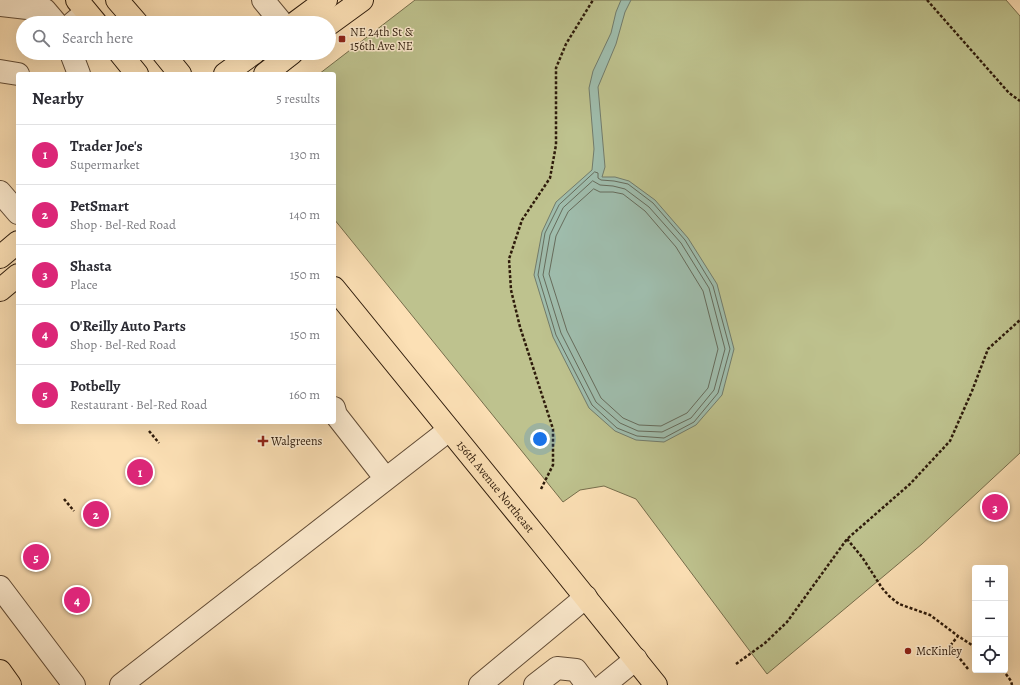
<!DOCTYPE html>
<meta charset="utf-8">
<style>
:root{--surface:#fff;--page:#f2f2f3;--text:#2b2b33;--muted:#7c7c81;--line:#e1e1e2;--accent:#db2777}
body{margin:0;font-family:Alegreya,serif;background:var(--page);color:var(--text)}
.controls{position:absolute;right:12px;bottom:12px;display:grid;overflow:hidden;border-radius:4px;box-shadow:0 4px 16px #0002}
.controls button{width:36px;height:36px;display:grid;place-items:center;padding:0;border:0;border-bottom:1px solid var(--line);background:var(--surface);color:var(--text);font:20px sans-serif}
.you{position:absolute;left:540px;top:439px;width:14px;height:14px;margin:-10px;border:3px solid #fff;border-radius:50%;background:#1a73e8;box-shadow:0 0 0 6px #1a73e833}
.badge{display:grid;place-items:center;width:26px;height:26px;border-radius:50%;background:var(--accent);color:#fff;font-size:13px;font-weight:700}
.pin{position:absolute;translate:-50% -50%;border:2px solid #fff;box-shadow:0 1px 4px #0006}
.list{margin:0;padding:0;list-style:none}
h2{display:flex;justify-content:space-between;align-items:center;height:52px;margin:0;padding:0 16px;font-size:17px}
h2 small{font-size:13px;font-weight:400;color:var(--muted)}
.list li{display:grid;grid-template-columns:26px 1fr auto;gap:12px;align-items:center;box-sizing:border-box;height:60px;padding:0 16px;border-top:1px solid var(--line)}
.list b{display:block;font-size:15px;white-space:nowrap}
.list p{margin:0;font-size:13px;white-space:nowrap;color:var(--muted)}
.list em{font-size:13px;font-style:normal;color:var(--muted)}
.icon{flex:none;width:22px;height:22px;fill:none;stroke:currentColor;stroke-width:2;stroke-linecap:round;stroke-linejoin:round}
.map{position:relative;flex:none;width:1020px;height:685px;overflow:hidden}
.search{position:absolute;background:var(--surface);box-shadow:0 4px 16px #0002;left:16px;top:16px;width:320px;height:44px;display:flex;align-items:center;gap:10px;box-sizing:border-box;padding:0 14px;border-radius:22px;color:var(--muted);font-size:15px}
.panel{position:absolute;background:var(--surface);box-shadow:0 4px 16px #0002;left:16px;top:72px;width:320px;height:352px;border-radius:4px}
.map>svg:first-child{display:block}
.green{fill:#bec28e;stroke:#766e4c}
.water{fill:#9fbdad;stroke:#727c6c}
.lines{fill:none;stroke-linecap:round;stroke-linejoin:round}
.shore{stroke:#666c5c;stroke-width:1}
.minor-casing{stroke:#624c36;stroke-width:24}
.major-casing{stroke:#2e1b0b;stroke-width:24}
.path{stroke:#2e1b0b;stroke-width:2.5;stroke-dasharray:3 2;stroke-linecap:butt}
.minor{stroke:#fdebcf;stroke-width:22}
.major{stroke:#fce0b5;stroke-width:22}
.poi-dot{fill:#8f2418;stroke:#fdebcf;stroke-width:1.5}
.labels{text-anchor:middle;stroke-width:3;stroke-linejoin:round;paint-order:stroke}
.poi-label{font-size:12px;fill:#2e1b0b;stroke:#fdebcf;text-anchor:start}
.street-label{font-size:12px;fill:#2e1b0b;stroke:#fdebcf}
</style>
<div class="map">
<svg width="1020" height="685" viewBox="0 0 1020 685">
<rect width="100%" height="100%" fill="#fce0b5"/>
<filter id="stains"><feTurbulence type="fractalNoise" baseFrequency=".005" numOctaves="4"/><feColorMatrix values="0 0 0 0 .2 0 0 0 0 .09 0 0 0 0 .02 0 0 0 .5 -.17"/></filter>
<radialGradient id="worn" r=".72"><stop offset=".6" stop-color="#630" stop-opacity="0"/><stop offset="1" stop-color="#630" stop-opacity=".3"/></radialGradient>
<!-- green -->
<path class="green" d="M415 0H1006L1020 16V453L922 544 767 674 636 499 604 486 580 490 563 502 334 219V74H319Z"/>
<!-- water -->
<path class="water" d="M621 0H631L625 12 616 44 598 87 605 167 602 177H615L629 181 655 200 688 238 717 284 734 349 722 395 696 425 664 442 636 440 615 431 589 408 553 337 534 275 542 232 556 202 592 170 594 149 589 88 593 71 611 33 616 12Z"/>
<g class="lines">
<!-- shore -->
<path class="shore" d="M595 172 598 173V178L601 180 614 181 628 184 653 203 685 240 713 286 730 349 718 393 694 422 664 438 637 436 617 428 592 405 556 335 538 275 545 233 559 205Z
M593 181 600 185 613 186 625 189 649 207 681 243 709 288 725 349 714 390 691 418 662 432 638 431 620 423 596 402 561 333 543 275 550 235 563 208Z
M594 189 600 192H613L623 194 645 211 676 247 703 291 718 349 708 388 687 413 661 426 639 425 623 418 601 398 567 331 549 274 556 236 568 212Z"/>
<defs>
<path id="minor" d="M263 0 282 23
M0 5 45 10 56 23
M73 23 86 12
M71 53 79 74
M0 71 18 74
M0 192 18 213
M334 408 336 415 386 479
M0 587 74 685
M121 685 449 430
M480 685 586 597
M535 685 557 668 576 670 587 685
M604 685 636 659"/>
<g id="major">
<path d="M77 0 96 23"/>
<path d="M117 0 137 23"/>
<path d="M295 23 326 0"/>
<path d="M329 24 362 0"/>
<path d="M120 53 137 74"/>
<path d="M163 53 180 74"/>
<path d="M225 74 254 53"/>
<path d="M265 74 292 53"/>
<path d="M0 257 18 242"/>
<path id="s1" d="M334 288 540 541 656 685"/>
<path d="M0 290 18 275"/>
<path d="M0 671 10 685"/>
</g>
</defs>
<!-- minor casing -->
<use href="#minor" class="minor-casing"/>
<!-- major casing -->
<use href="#major" class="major-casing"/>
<!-- path -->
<path class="path" d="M927 0 1009 93 1020 101
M149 431 159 443
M541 489 553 465V429L520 327 511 290 509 259 522 220 550 178 556 145V68L566 44 593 0
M64 499 74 511
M847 539 862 557 882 588 889 596 899 604 930 615 958 636
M736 664 765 643 787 622 847 539 910 484 950 441 972 391 988 349 1020 320
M968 669 950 646 958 636 975 647
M1003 670 1011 681 1012 685"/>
<!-- minor -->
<use href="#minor" class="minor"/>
<!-- major -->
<use href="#major" class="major"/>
</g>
<!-- markers -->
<g class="poi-dot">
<rect x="338" y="35" width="8" height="8" rx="2"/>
<path d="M261 435h4v4h4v4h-4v4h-4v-4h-4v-4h4z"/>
<circle cx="908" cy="651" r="4"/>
</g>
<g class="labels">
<!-- poi labels -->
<g class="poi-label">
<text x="350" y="36">NE 24th St &amp;<tspan x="350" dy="14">156th Ave NE</tspan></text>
<text x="271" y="445">Walgreens</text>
<text x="916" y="655">McKinley</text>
</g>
<!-- street labels -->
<g class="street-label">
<text dy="4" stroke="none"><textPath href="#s1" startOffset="256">156th Avenue Northeast</textPath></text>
</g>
</g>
<rect width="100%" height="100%" filter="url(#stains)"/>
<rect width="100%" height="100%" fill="url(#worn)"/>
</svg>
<div class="controls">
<button>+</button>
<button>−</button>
<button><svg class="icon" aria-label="locate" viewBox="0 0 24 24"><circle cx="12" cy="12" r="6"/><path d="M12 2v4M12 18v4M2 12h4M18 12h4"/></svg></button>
</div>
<div class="you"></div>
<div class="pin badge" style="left:140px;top:472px">1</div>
<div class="pin badge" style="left:96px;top:514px">2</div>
<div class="pin badge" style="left:995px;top:507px">3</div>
<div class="pin badge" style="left:77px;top:600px">4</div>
<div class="pin badge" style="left:36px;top:557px">5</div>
<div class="search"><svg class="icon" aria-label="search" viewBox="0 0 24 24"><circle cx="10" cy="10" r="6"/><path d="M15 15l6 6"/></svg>Search here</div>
<section class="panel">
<h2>Nearby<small>5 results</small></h2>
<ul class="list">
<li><span class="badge">1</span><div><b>Trader Joe's</b><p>Supermarket</p></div><em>130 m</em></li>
<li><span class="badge">2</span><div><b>PetSmart</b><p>Shop · Bel-Red Road</p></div><em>140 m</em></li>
<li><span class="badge">3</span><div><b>Shasta</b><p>Place</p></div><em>150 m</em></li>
<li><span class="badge">4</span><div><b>O'Reilly Auto Parts</b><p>Shop · Bel-Red Road</p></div><em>150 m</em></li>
<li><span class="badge">5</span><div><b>Potbelly</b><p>Restaurant · Bel-Red Road</p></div><em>160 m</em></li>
</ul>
</section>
</div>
